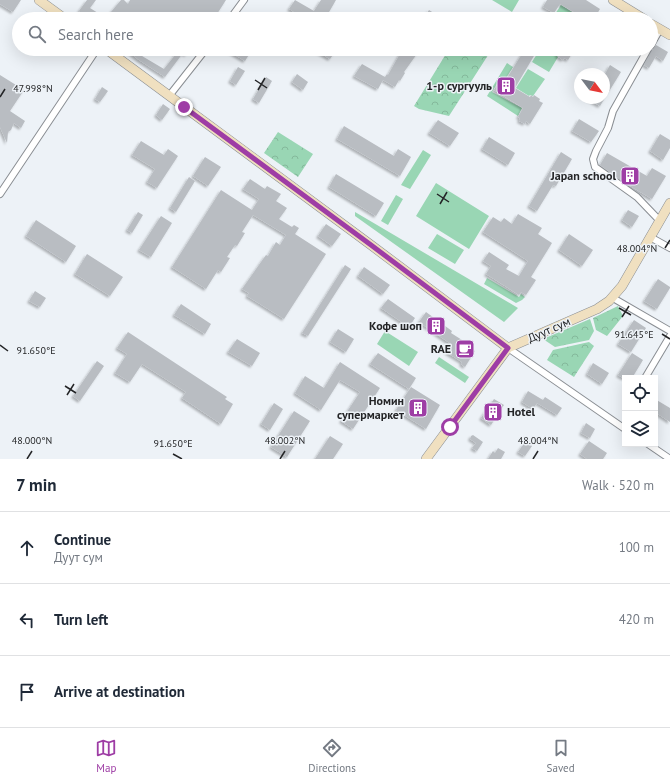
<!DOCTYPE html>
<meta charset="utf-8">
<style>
:root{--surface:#fff;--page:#f6f6f7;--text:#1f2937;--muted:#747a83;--line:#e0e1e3;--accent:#9e3da5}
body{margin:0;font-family:"PT Sans",sans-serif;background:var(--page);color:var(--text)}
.controls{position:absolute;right:12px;bottom:12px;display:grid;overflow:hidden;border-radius:0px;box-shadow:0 4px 16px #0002}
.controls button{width:36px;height:36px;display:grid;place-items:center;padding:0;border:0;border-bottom:1px solid var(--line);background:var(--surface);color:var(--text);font:20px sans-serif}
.compass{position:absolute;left:574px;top:68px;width:36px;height:36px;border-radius:50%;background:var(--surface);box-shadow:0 4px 16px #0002;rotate:122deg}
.stop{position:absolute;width:12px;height:12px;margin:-9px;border:3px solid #9e3da5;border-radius:50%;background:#fff}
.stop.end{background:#9e3da5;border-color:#fff;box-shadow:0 1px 4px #0008}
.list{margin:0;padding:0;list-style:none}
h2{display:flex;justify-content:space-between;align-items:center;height:52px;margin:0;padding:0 16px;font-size:17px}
h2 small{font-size:13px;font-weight:400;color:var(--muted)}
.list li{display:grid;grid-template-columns:26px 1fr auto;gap:12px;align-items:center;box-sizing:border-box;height:72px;padding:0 16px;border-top:1px solid var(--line)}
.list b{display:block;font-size:15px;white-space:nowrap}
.list p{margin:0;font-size:13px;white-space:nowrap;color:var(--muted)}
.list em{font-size:13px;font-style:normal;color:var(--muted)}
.icon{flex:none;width:22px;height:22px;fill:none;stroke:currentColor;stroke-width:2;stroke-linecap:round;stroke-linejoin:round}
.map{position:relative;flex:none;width:670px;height:459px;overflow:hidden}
.search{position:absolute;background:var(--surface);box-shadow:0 4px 16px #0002;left:12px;right:12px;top:12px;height:44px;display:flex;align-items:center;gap:10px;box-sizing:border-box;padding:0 14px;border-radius:22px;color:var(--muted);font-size:15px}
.sheet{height:268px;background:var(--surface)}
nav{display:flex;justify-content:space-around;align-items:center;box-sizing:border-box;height:56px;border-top:1px solid var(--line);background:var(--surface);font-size:11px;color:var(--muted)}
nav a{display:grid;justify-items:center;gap:2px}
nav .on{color:var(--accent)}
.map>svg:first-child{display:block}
.grass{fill:#99d6b4}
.forest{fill:url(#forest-crowns)}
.building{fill:#b9bdc2;filter:url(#shadow)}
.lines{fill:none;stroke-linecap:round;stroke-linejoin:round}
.street-casing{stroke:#8a8e93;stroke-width:8}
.secondary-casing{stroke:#8a8e93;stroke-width:10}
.street{stroke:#fff;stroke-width:6}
.secondary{stroke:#f0e0c0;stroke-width:9}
.route{stroke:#9e3da5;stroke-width:5}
.ticks{fill:none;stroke:#242527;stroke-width:1.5}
.labels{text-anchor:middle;stroke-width:3;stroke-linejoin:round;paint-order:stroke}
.poi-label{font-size:12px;font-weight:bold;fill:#242527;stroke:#edf2f7;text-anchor:end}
.street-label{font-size:12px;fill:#242527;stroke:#edf2f7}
.ticks-label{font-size:10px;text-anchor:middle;fill:#242527;stroke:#edf2f7;stroke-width:3;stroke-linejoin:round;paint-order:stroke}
</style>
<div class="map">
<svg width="670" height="459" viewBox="0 0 670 459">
<defs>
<pattern id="forest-crowns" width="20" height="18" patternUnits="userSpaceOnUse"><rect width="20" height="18" fill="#99d6b4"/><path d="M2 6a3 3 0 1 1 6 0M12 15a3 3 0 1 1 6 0" fill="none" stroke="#84b89b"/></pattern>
<filter id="shadow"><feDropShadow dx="-2" dy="2" stdDeviation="1" flood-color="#0004"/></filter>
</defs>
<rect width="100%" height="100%" fill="#edf2f7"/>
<!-- grass -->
<path class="grass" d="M492 0H519L512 12Z
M561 5 583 19H563L555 14Z
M540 49H553L557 51 556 53 558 54V57L549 72 532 62Z
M507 63 513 67 504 81 500 78 492 92 522 108 518 116 487 96Z
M528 69 545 79 533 96 530 95 529 96 516 88Z
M423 150 431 155 410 189 401 185Z
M436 183 489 216 469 249 416 216Z
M396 195 403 199 388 225 381 221Z
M355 212 518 308 504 322 355 216Z
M437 234 464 250 455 264 428 248Z
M487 278 519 297 521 294 525 297 522 300 516 303 484 284Z
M385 331 418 352 409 366 377 344Z
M439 357 469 377 465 383 435 363Z"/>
<!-- forest -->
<path class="forest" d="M449 49H492L449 116 419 109 414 106Z
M278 132 313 154 298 177 264 153Z
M618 306 623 316 607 336 596 330 593 318Z
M590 319 594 331 589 340 555 347 543 339Z
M589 342 594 346 574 377 547 360 553 350Z"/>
<!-- building -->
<path class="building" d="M0 0H21L13 12 0 4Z
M87 0H96L90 8 106 18 121 0H124L128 4 130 0H226L217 14 215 13 211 19H179L168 12 163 19H149L141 13 136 19 129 14 125 19H83L85 16 79 11Z
M295 0 314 11 321 0H336L325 19H306L289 9Z
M547 0H586L600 9 594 19H586L560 4 554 13 543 7Z
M429 10 443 19H423Z
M656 45 668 52 663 61 656 56 649 68 644 65 652 49Z
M125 49H141L145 52 142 56 164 69 176 54 168 49H190L186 55 183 53 165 77 139 60Z
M225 49H244L250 53 245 61Z
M313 49H337L330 59Z
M404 49H416L419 51 404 72 405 73 400 81 399 80 395 87 383 80 378 89 354 76 362 64 385 77 387 74 388 75 401 52 402 53Z
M525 49H538L515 88 530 97 531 95 533 97 534 95 540 99 539 101 543 103 530 124 526 121 525 124 519 121 520 118 518 117 523 108 494 90 500 80 504 83Z
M559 49H575L568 60 564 58 563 60 557 56 558 54 556 53Z
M610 65 621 72 600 106 586 98H604V76Z
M238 67 245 71 236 85 230 81Z
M297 74 308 82 303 90 292 82Z
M0 75 24 90 10 111 25 121 21 128 14 123 11 130 8 132 7 143 0 127Z
M266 77 272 81 259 103 253 99Z
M102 87 108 91 100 102 95 99Z
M163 104 170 109 162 120 156 115Z
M579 119 599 131 591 142 572 131Z
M438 120 459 133 450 146 429 133Z
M344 126 394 156 398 149 411 157 400 176 337 139Z
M660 134 670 140V148L663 160 650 151Z
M489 137 515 153 508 165 482 149Z
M141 141 164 155 168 149 178 156 157 188 147 182 155 169 132 155Z
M561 152 572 159 556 186 553 185 537 211 529 206Z
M607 153 647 176 652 168 666 176 652 199 622 181 600 165Z
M205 157 221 167 208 186 193 176Z
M336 174 384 203 376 216 329 187Z
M189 177 195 181 176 212 170 208Z
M250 179 265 189 267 186 281 194 276 201 287 208 279 219 292 227 294 225 299 228 295 234 326 254 284 319 247 296 249 293 242 289 266 255 268 256 276 242 280 245 286 235 253 215 242 232 245 233 237 246 235 245 227 257 230 258 221 272 218 270 206 289 172 267 221 190 252 210 259 199 243 189Z
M628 210 639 216 632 227 622 220Z
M138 212 143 215 132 233 127 230Z
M518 214 542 228 538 234 552 243 531 277 536 280 526 295 521 292 519 295 486 274 491 266 483 261 489 252 509 265 506 269 519 276 528 261 483 232 493 217 501 222 504 218 512 224Z
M161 216 172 223 151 257 139 250Z
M36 220 76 246 66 262 26 236Z
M326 224 341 234 332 246 318 236Z
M569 234 593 250 582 266 559 250Z
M87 254 123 277 110 296 75 274Z
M345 265 351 269 308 336 302 333Z
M364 267 390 285 383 294 358 276Z
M658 279 670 287V288L657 309 644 301Z
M35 291 46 298 40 307 29 301Z
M388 299 415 318 409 327 381 308Z
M181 304 211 324 205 334 174 315Z
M426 312 452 331 451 333 470 345 469 347 475 351 465 367 461 364 462 362 446 352 451 344 419 322Z
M634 320 646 328 631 352 618 344Z
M338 329 354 339 346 352 330 342Z
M128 332 227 397 225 399 233 404 221 424 182 398 186 392 142 364 130 382 115 373 127 354 117 348Z
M237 339 260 353 252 366 228 352Z
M378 353 416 378 409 389 370 364Z
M632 353 643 360 632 378H623L618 375Z
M97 361 104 366 80 401 73 396Z
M340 362 380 388 353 429 341 421 360 392 340 380 321 410 295 393 305 376 324 388Z
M593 363 609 373 602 384 587 374Z
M411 387 440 405 426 429 396 410Z
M528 391 543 400 545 397 562 408 557 415 537 403 533 409 522 402Z
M494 399 504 405 491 425 481 418Z
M655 399 670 408V422L655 412Z
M274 403 283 409 270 430 261 424Z
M294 411 310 421 287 457 271 447Z
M586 423 595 429 590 438 581 433Z
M473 435 483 442 477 451 472 448 476 443 470 439 471 436Z
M330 436 343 444 333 459H315Z
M589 441 607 453 603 459H587L580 454Z
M525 442 532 446 525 456 518 452Z
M498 448 505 452 501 459H488L493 451 495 453Z"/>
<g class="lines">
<defs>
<path id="street" d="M230 19 244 0
M651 45 660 29
M648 49 613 111 608 128 596 151 593 159 595 167 637 197 660 221
M169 96 206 49
M0 194 97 49
M650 237 670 248
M613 298 670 331
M508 348 625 429
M645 378 670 336
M648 444 670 459"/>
<path id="secondary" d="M39 0 65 19
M613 0 644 19
M651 24 670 35
M106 49 371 245 508 348
M426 459 508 348 597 309 609 301 622 286 670 203"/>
</defs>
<!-- street casing -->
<use href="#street" class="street-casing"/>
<!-- secondary casing -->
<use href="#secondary" class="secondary-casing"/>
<!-- street -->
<use href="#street" class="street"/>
<!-- secondary -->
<use href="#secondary" class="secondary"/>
</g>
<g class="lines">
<!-- route -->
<path class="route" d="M184 107 371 245 508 348 450 427"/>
</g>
<!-- ticks -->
<path class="ticks" d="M255 80 267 88M258 90 265 78M0 97 5 89M437 194 449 202M440 204 447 192M665 248 670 240M619 308 631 315M622 317 629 306M662 334 670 339M0 345 8 351M65 386 76 393M67 395 74 384M173 454 182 459M27 459 32 451M280 459 285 451M533 459 538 451"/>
<!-- icons -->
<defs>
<symbol id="building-square" viewBox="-11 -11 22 22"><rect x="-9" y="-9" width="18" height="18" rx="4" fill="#9e3da5" stroke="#edf2f7"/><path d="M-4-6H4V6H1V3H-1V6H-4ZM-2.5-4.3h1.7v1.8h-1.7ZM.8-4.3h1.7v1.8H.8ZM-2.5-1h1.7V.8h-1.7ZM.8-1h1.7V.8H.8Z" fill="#fff"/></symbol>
<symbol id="cafe-square" viewBox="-11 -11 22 22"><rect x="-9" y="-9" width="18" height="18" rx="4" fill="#9e3da5" stroke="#edf2f7"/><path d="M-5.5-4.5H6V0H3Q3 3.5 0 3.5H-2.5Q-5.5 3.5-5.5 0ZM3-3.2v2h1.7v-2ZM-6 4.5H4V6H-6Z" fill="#fff"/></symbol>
</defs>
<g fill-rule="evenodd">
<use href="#building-square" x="495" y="75" width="22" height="22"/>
<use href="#building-square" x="619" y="165" width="22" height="22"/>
<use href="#building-square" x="425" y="315" width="22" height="22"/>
<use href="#cafe-square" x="454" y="338" width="22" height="22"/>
<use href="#building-square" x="407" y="397" width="22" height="22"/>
<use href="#building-square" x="482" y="401" width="22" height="22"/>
</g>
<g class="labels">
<!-- poi labels -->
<g class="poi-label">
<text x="492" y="90">1-р сургууль</text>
<text x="616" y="180">Japan school</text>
<text x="422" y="330">Кофе шоп</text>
<text x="451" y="353">RAE</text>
<text x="404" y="405">Номин<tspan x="404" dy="14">супермаркет</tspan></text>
<text x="507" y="416" text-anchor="start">Hotel</text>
</g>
<!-- street labels -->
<g class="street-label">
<text transform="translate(549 330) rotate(-24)" y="4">Дуут сум</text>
</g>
</g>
<g class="ticks-label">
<text x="33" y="92">47.998°N</text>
<text x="637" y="252">48.004°N</text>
<text x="634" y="338">91.645°E</text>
<text x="36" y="354">91.650°E</text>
<text x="32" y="444">48.000°N</text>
<text x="285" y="444">48.002°N</text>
<text x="538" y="444">48.004°N</text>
<text x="173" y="447">91.650°E</text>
</g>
</svg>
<div class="controls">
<button><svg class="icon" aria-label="locate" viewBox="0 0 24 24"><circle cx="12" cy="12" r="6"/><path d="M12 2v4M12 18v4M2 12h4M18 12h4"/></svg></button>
<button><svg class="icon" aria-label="layers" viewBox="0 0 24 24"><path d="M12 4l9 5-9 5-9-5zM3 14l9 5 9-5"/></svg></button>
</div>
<svg class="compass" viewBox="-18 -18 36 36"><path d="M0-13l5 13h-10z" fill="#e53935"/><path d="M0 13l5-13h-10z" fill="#747a83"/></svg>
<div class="stop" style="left:450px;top:427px"></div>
<div class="stop end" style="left:184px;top:107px"></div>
<div class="search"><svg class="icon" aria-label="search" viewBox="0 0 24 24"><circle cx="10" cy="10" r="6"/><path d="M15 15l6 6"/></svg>Search here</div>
</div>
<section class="sheet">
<h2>7 min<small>Walk · 520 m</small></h2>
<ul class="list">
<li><svg class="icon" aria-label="ahead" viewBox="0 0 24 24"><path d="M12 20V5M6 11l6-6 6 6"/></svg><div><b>Continue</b><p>Дуут сум</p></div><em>100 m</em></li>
<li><svg class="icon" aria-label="left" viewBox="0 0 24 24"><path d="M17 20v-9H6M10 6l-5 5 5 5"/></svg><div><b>Turn left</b></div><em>420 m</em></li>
<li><svg class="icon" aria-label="arrive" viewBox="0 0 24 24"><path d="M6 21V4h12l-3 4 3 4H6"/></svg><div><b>Arrive at destination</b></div></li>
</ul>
</section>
<nav>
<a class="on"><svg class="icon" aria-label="map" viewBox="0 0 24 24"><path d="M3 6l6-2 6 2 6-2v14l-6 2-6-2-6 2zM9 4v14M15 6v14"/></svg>Map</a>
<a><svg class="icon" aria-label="directions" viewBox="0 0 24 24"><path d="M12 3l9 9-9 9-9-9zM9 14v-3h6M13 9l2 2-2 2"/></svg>Directions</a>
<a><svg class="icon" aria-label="saved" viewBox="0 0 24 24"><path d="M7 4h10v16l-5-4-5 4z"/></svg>Saved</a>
</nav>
